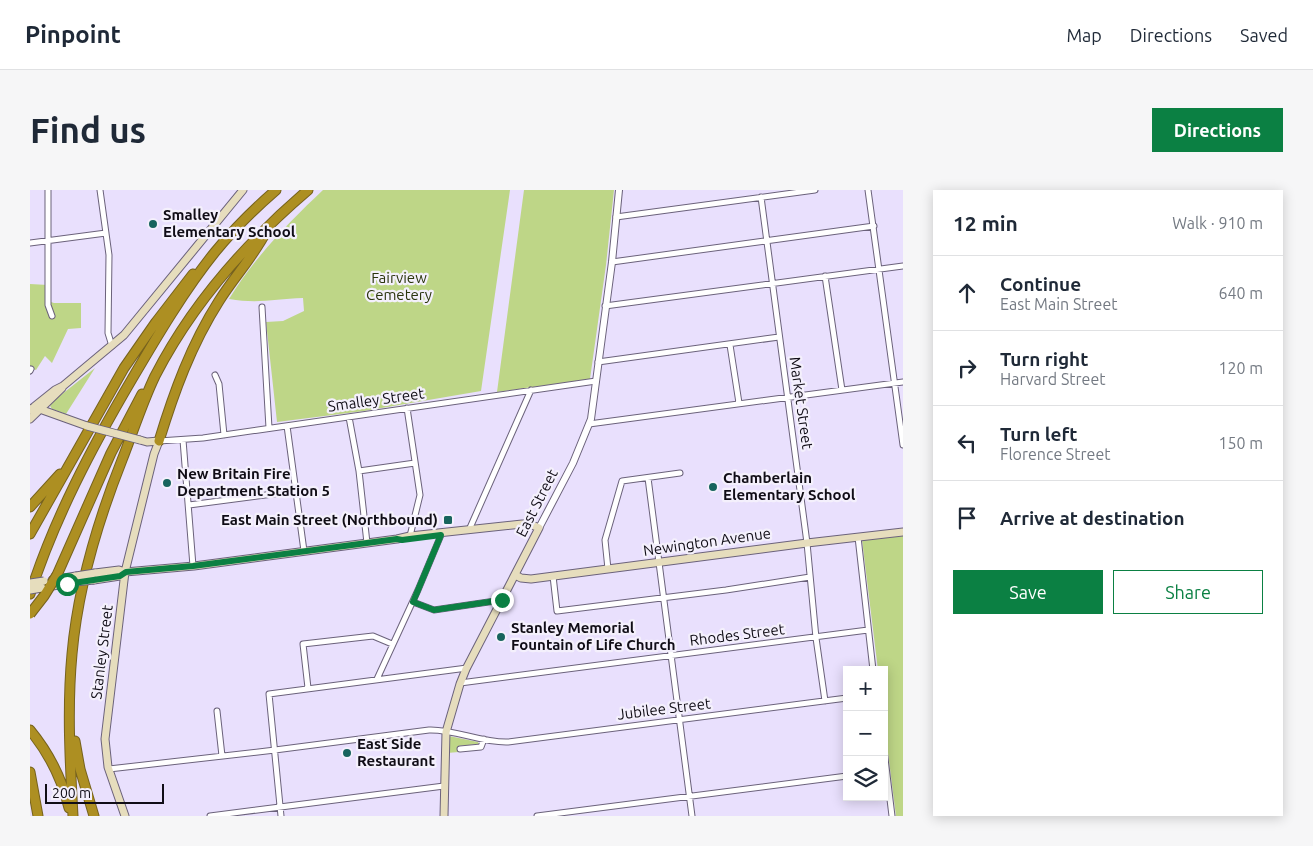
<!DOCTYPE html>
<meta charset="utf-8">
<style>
:root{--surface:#fff;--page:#f6f6f7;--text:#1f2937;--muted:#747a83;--line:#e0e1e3;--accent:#0b8043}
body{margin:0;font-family:Ubuntu,sans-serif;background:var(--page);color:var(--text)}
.controls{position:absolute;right:15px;bottom:15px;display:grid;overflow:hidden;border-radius:0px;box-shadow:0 2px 12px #0003}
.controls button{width:45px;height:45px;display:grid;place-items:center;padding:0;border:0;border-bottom:1px solid var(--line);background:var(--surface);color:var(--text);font:25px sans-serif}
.scale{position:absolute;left:15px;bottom:12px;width:119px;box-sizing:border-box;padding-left:5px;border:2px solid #100d16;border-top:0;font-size:14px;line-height:18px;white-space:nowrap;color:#100d16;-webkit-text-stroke:4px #f4f0fc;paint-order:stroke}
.stop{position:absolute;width:15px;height:15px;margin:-11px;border:4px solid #0b8043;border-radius:50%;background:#fff}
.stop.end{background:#0b8043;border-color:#fff;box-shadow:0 1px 5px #0008}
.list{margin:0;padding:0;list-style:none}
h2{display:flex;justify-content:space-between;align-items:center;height:65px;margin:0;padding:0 20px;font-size:21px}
h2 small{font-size:16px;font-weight:400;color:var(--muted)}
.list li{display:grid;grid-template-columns:32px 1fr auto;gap:15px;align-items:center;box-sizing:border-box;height:75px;padding:0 20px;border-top:1px solid var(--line)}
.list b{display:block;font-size:19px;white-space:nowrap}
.list p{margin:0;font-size:16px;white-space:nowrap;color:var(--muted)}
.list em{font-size:16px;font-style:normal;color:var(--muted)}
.actions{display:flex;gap:10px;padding:15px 20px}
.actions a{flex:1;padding:11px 0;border:1px solid var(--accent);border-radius:0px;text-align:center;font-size:18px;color:var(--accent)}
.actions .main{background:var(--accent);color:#fff}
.icon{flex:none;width:28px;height:28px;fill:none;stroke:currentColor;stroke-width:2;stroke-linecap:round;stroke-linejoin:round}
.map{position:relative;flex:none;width:873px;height:626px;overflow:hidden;border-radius:0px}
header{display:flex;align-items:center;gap:30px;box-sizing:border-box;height:70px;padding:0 25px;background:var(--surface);border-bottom:1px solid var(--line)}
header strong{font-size:24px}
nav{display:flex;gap:28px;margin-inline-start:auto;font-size:18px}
.intro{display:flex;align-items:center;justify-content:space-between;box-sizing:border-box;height:120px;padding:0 30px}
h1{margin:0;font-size:35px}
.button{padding:12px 22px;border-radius:0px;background:var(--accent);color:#fff;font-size:18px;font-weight:700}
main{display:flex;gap:30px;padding:0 30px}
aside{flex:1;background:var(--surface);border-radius:0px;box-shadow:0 2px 12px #0003}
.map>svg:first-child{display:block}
.green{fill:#bed687}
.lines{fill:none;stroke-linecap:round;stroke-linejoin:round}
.minor-casing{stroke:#6b627b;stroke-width:7}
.tertiary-casing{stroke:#6b627b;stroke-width:8}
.secondary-casing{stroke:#6b627b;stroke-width:9}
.motorway-casing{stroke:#76621e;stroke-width:11}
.minor{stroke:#fff;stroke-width:5}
.tertiary{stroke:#fff;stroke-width:6}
.secondary{stroke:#e6ddbd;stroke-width:7}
.motorway{stroke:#ad8f22;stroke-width:9}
.secondary-bridge-casing{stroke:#6b627b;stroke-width:9;stroke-linecap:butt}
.motorway-bridge-casing{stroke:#76621e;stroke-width:11;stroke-linecap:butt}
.secondary-bridge{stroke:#e6ddbd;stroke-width:7}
.motorway-bridge{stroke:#ad8f22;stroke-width:9}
.route{stroke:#0b8043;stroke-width:6}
.poi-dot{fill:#17645d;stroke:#f4f0fc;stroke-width:2}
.labels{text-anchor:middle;stroke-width:4.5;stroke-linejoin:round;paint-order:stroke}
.poi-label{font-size:15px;font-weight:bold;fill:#100d16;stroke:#f4f0fc;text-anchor:start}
.park-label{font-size:15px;fill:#2b350e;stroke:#f4f0fc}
.street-label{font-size:15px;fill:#100d16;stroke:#f4f0fc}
</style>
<header>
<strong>Pinpoint</strong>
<nav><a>Map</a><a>Directions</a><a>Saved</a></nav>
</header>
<div class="intro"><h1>Find us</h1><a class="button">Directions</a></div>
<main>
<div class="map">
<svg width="873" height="626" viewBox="0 0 873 626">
<rect width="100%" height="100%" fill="#e9e0fd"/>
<!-- green -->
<path class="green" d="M293 0H480L451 201 334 221 247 232 236 132 253 131 274 121 273 108C245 109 228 114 199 109 225 67 258 33 293 0Z
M494 0H584L576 75 560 189 467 202Z
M0 94 18 95V111L24 113H51V138L38 139 22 173 15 166 6 180 0 178Z
M65 178 36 224 22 219 20 216 22 212Z
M873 346V626H866L854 531V480H848L832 350Z
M419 546 448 552 449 554 428 556 429 562 417 563Z"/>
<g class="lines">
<defs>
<path id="minor" d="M18 0V115L22 126
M70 0 79 65 78 143 82 156
M838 0 873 255
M731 7 777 353 786 448 795 511
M586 27 785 0
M0 53 76 43
M582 72 844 36
M795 86 812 200
M575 116 873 76
M232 117 239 238
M700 155 709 213
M568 172 749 147
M0 181 1 179
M185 185 189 194 194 245
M377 218 390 305 380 346
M319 227 329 281 337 353
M559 234 873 192
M257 236 274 361
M153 250 163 376
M129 251 173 248 566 191
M329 281 385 273
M618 288 662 626
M159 315 266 301
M439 340 501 200
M828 347 843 480
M578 379 575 350 592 291 650 283
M523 386 527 421 696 400 780 387
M383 412 404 420 472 410
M347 489 388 400 411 345
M430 493 838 440
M278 498 273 454 343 446 362 454
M187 521 192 566
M430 559 451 557 454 549
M854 560 862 626
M79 579 245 560 399 540C425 539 451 553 478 552L817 508
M180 626 414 596
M251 626 239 504 437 478
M507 626 817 586"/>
<path id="tertiary" d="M509 338 543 273 561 229 582 72 589 0"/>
<path id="secondary" d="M4 217 57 236
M0 220 25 200 33 196 94 145 213 0
M0 229 32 198
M65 383 89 380 95 382 164 376 367 349 380 346 492 334H500L509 338 436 479 430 494 416 542 414 626
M485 385 491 388 501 389 777 353 873 342
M22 390 46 386
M64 390 90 386 95 382
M17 397 45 392
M95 626 78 577 75 549 95 382 124 264 129 251 117 252 110 250"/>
<path id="motorway" d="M129 251C144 202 161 155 189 111 204 87 223 67 236 42
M0 317 30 284
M0 344 94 178 126 132 163 84
M27 385 81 263 112 204
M0 404C24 329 62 257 102 189 126 148 155 99 185 62 203 40 224 19 246 0
M0 540C19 563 32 589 39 618
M45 551 50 579 64 626
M0 582 8 626
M43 626C40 572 37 517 42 464 48 396 67 333 92 270 103 242 112 213 125 186 162 114 217 52 278 0"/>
</defs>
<!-- minor casing -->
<use href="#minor" class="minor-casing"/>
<!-- tertiary casing -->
<use href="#tertiary" class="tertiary-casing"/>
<!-- secondary casing -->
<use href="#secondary" class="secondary-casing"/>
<!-- motorway casing -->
<use href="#motorway" class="motorway-casing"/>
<!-- minor -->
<use href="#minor" class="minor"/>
<!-- tertiary -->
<use href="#tertiary" class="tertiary"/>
<!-- secondary -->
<use href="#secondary" class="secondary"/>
<!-- motorway -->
<use href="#motorway" class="motorway"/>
<defs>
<path id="secondary-bridge" d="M57 236 110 250
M46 386 65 383
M45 392 64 390
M0 393 14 391
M0 400 12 398"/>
<path id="motorway-bridge" d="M0 424 14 406 27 385"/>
</defs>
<!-- secondary-bridge casing -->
<use href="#secondary-bridge" class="secondary-bridge-casing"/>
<!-- motorway-bridge casing -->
<use href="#motorway-bridge" class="motorway-bridge-casing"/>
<!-- secondary-bridge -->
<use href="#secondary-bridge" class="secondary-bridge"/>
<!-- motorway-bridge -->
<use href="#motorway-bridge" class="motorway-bridge"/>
</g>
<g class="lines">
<!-- route -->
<path class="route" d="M37 394 90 386 96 382 163 376 367 349 372 350 411 345 383 412 404 420 472 410"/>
</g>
<!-- markers -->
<g class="poi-dot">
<circle cx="123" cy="34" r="5"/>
<circle cx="137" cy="293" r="5"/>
<circle cx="683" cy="297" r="5"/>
<rect x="413" y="325" width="10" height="10" rx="2.5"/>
<circle cx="471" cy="447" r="5"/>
<circle cx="317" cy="563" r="5"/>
</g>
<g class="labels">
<!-- poi labels -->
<g class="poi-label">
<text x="133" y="30">Smalley<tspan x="133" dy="17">Elementary School</tspan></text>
<text x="147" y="289">New Britain Fire<tspan x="147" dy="17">Department Station 5</tspan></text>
<text x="693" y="293">Chamberlain<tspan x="693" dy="17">Elementary School</tspan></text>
<text x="408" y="335" text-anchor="end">East Main Street (Northbound)</text>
<text x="481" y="443">Stanley Memorial<tspan x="481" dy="17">Fountain of Life Church</tspan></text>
<text x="327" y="559">East Side<tspan x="327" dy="17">Restaurant</tspan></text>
</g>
<!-- park labels -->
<g class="park-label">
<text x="369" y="93">Fairview<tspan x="369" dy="17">Cemetery</tspan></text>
</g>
<!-- street labels -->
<g class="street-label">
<text transform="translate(346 210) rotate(-8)" y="5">Smalley Street</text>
<text transform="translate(771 213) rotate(82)" y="5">Market Street</text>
<text transform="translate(507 313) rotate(-63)" y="5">East Street</text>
<text transform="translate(677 352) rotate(-8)" y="5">Newington Avenue</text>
<text transform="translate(707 445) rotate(-7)" y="5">Rhodes Street</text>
<text transform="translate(72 462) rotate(-83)" y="5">Stanley Street</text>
<text transform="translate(634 519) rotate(-7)" y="5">Jubilee Street</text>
</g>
</g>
</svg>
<div class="controls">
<button>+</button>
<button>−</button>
<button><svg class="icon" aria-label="layers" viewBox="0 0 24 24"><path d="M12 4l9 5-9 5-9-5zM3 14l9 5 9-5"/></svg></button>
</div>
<div class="scale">200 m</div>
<div class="stop" style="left:37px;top:394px"></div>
<div class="stop end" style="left:472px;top:410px"></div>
</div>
<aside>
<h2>12 min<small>Walk · 910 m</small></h2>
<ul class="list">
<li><svg class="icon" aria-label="ahead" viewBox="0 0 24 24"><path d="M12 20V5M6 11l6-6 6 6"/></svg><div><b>Continue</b><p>East Main Street</p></div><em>640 m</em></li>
<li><svg class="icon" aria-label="right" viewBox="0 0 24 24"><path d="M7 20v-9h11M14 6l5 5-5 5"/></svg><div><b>Turn right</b><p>Harvard Street</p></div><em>120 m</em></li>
<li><svg class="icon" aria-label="left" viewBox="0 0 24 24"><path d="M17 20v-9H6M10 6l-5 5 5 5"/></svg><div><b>Turn left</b><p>Florence Street</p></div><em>150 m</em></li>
<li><svg class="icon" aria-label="arrive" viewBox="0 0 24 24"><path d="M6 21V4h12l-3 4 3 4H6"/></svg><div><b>Arrive at destination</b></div></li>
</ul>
<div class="actions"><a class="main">Save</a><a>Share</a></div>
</aside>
</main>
